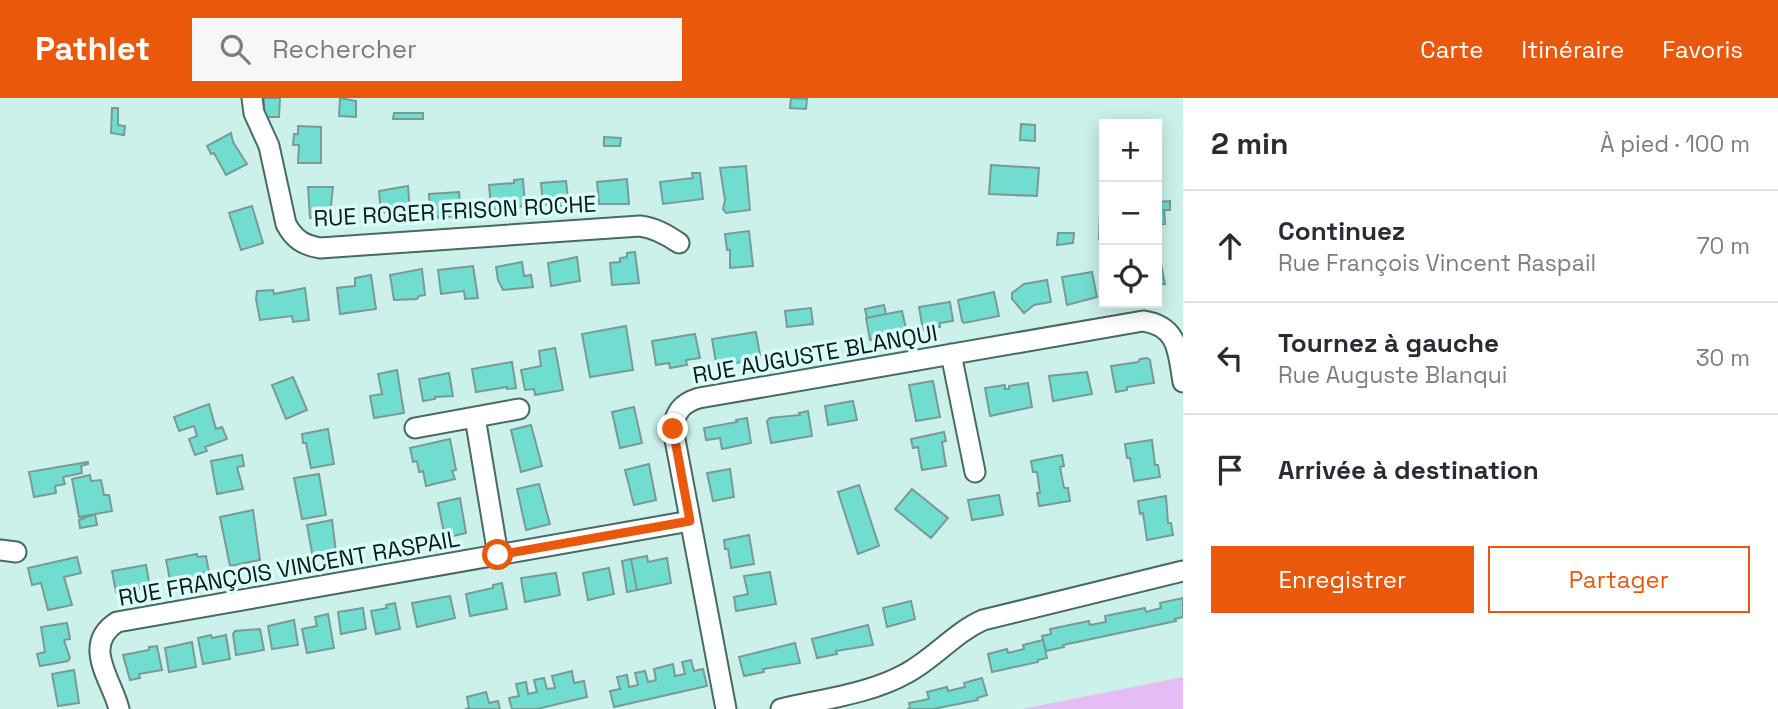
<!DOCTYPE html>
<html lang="fr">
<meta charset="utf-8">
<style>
:root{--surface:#fff;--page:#f7f7f7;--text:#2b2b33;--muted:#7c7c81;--line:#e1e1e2;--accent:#ea580c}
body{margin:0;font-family:"Space Grotesk",sans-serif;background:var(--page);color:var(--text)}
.controls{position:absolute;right:21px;top:21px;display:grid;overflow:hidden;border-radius:0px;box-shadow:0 4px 18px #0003}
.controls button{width:63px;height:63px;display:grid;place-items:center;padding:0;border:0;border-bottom:2px solid var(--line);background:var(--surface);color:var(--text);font:35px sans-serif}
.stop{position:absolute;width:21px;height:21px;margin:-16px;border:5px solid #ea580c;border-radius:50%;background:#fff}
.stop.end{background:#ea580c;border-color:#fff;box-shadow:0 2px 7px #0008}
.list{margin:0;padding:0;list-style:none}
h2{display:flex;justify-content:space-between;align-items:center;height:91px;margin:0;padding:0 28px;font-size:30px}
h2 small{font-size:23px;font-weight:400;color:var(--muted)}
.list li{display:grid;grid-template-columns:46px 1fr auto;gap:21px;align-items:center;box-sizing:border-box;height:112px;padding:0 28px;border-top:2px solid var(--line)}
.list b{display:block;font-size:26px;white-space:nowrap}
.list p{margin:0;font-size:23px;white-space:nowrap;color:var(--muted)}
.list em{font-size:23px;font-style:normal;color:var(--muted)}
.actions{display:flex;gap:14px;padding:21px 28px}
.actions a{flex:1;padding:16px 0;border:2px solid var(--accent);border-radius:0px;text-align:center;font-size:24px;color:var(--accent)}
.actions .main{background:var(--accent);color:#fff}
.icon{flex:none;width:38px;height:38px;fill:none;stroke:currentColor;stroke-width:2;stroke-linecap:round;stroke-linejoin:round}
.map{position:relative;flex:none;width:1183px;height:611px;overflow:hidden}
header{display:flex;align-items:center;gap:42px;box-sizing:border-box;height:98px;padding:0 35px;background:var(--accent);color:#fff}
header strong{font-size:33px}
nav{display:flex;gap:38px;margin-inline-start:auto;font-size:24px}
.search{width:490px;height:63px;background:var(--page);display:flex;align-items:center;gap:18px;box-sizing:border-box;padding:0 24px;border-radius:0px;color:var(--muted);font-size:26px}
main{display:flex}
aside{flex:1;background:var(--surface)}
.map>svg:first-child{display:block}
.green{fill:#e5bcf3}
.building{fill:#71dcd0;stroke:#799b96;stroke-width:2}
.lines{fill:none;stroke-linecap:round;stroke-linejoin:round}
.street-casing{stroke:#486964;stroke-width:23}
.street{stroke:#fff;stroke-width:19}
.route{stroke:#ea580c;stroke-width:9}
.labels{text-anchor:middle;stroke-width:7;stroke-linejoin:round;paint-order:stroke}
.street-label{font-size:23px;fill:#0b1917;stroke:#d9fef9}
</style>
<header>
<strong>Pathlet</strong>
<div class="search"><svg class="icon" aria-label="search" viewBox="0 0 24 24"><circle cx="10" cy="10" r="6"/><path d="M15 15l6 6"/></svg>Rechercher</div>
<nav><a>Carte</a><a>Itinéraire</a><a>Favoris</a></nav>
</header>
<main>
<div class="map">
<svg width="1183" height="611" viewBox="0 0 1183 611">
<rect width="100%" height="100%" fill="#ccf1eb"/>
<!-- green -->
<path class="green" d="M1183 579V611H1022Z"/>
<!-- building -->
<path class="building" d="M264 0H280L279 19H264Z
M340 0 356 3V19L339 18Z
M791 0 807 1 806 11 790 10Z
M112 10H118V27L125 28 124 37 111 35Z
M394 15H423V21H393Z
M1021 26 1035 27V43L1020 42Z
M298 28 321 29V65H298L299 47H293L294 36H298Z
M231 35 233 44 247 66 226 77 214 55 211 56 207 48Z
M604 39 621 40 620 48H604Z
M991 67 1039 70 1037 98 989 96Z
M746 68 750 112 726 115 723 111 725 102 720 70Z
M692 75H700L703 101 663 106 660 84 693 80Z
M523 81 525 108 494 111 491 109 489 87 514 85V82Z
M627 81 629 106H599L597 84Z
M566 83 569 107 560 108V105L543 107 541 85Z
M408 88 410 115 401 116V113L381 115 379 93Z
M308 89H333L330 116 327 118 310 120Z
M459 94 461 118 430 120 429 96Z
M1170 103V112H1164L1165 126 1157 127V104Z
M252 108 263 145 241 152 229 115Z
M1100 114H1104V140L1099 141Z
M749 133 753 168 730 170V152H727L725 136Z
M1058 135H1074L1073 145 1057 147Z
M635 154 639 185 612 187 610 165 620 164V160L627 159V155Z
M577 159 580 183 551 188 548 165Z
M522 164 524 178 531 177 533 189 503 192 498 182 496 169Z
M1157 166H1161L1165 186 1157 187Z
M473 168 478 200 465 201 464 193 441 196 438 172Z
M422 171 425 197 419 198 417 201 394 202 390 177Z
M1092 174 1097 199 1067 207 1062 179Z
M371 177 376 211 340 216 337 190 355 188V180Z
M1047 182 1051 204 1034 207 1024 215 1012 201V195L1024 186Z
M305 190 309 222 293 224 292 218 260 222 256 201 257 193 273 192 274 196Z
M994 194 999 218 964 225 962 223 958 202Z
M950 204 953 223 940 225V229L923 232 919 209Z
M884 207 886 216 867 220 865 211Z
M811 210 813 226 787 229 785 213Z
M902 213 907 235 870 242 866 220Z
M626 228 633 272 590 279 582 236Z
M756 234 760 257 746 260 747 263 730 266 729 263 716 265 712 241Z
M695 236 700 260 686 262 687 267 670 270 669 265 656 267 652 243Z
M555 250 563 292 535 297 534 291 525 292 521 272 541 268 539 253Z
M1147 260 1150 262 1154 285 1127 289V292L1116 294 1111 268 1138 264 1140 261Z
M512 264 516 290 507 291V289L476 294 472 271Z
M397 272 404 315 374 320 370 298 382 296 378 276Z
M1087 274 1092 296 1053 303 1049 278Z
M449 275 453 298 435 299V301L423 303 419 281Z
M293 279 307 312 286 321 272 287Z
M933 283 940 319 916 323 909 287Z
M1028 285 1032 309 990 318 985 290 1005 287V291H1009V288Z
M853 303 857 322 828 327 825 308Z
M209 306 216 331 222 329 227 341 205 349 207 353 195 357 189 341 197 338 194 328 179 333 174 319Z
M634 309 642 345 620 350 612 314Z
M808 313 812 338 771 345 767 323 770 320 800 317 799 315Z
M747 320 751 345 722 351 720 340 706 342 704 330 737 324 736 322Z
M531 327 542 368 521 374 511 332Z
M328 331 334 366 311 370 306 345H303L302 336Z
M944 334 946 343 942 344 946 368 922 372 918 349 913 350 911 341Z
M450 341 456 372 452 373 455 381 426 388 423 373 419 374 417 363 413 364 410 350Z
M1152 342 1155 367H1158L1160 379 1134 383 1130 360H1127L1125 346Z
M242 357 244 368 237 369 243 391 217 396 211 363Z
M1062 357 1064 368 1060 369 1064 390H1068L1070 403 1039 408 1037 395H1040L1037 374H1033L1031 363Z
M88 364V366L81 368 82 375 63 379 65 386 55 388 56 395 34 399 29 374Z
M649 366 656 402 634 407 625 372Z
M730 371 734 399 713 403 707 375Z
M319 376 326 417 302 421 294 380Z
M90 377 91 383 101 382 104 397H109L112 413 79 419 72 381Z
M539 386 550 426 526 432 517 391Z
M859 387 879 448 858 456 838 394Z
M912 391 948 420 931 440 895 411Z
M999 397 1003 417 972 422 968 402Z
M1166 398 1168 425H1171L1173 437 1147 442 1143 415 1140 416 1138 403Z
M460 400 466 435 445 440 438 405Z
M253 412 260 462 230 468 220 419Z
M95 416 97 427 80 430 79 422Z
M332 422 337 462 313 460 307 427Z
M749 437 754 466 731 470 728 451H725L724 442Z
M197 456 198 459 206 458 209 474 201 475V479L191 480 192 483 171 487 166 462Z
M647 458 648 464 667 460 671 485 637 492 631 461Z
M77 459 81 475 64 479 72 507 48 512 41 485 32 487 28 470Z
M631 461 637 492 627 494 622 463Z
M146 467 150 489 116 494 112 473Z
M609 470 614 496 588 502 583 475Z
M770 474 776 506 736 513 734 499 748 496 744 478Z
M556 475 560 497 525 504 521 480Z
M502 485 507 511 470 518 466 496 493 490V487Z
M450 498 455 520 417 529 412 505Z
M1183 500V519L1175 521 1176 523 1063 547 1064 549 1046 553 1042 538 1051 536 1050 531 1089 523 1090 527 1106 524 1105 518 1145 510 1146 514 1161 510 1160 505Z
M911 503 915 521 887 529 883 510Z
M395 505 400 531 376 536 371 513 387 510 386 507Z
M363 510 366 531 341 536 338 514Z
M328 516 334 550 307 555 302 531 317 528 315 519Z
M294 522 298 547 272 551 268 528Z
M67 525 70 541 64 542 70 560 68 563 40 568 37 556 45 554 41 529Z
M868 527 873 547 836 553 837 556 817 560 812 541Z
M260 531 264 552 236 557 233 536 235 533Z
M211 537 212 540 226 537 230 561 203 566 198 540Z
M1043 542 1047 560 1038 562V564L992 574 988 556 1007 551 1008 555 1024 551 1023 547Z
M192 544 196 569 169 574 165 550Z
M795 545 800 565 763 571 764 574 744 578 739 559Z
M157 548 162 572 139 576 140 580 130 582 123 557 149 552V549Z
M691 562 694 573 703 571 707 588 614 609 610 593 620 591 617 579 627 577 629 589 638 587 635 575 645 573 648 584 656 582 654 571 673 566 675 578 685 576 682 564Z
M74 572 79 605 58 608 52 576Z
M572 573 574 585 584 583 587 599 537 611H512L509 600 519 598 516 586 526 584 528 596 537 594 534 582 544 580 547 591 555 590 552 578Z
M982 580 987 597 977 600 978 602 933 611H907L910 610 909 605 929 601 927 594 947 589 948 593 965 589 964 585Z
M486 594 489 605 498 603 500 611H465L469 610 467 599Z"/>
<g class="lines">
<defs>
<path id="street" d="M252 0 254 15 269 48 286 126C294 141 303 147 320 150L640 128C655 130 666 136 679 145
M951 256 975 374
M475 319 498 457
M415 330 519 311
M0 452 16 454
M119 611C112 582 81 547 117 524L690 423
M726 611 673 331C675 314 682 305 699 300L1143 223C1179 228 1178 255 1183 284
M781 611C822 601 870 596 907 575 935 560 954 535 983 522L1183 473"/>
</defs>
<!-- street casing -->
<use href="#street" class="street-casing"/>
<!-- street -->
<use href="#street" class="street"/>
</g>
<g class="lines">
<!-- route -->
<path class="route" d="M498 457 690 423 673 331"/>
</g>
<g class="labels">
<!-- street labels -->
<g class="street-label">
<text transform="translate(455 113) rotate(-3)" y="8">RUE ROGER FRISON ROCHE</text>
<text transform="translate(815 256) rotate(-10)" y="8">RUE AUGUSTE BLANQUI</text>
<text transform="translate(289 470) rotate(-10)" y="8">RUE FRANÇOIS VINCENT RASPAIL</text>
</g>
</g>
</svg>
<div class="controls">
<button>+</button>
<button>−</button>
<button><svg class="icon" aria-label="locate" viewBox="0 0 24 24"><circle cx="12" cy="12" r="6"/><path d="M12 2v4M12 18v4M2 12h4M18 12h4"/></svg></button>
</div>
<div class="stop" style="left:498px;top:457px"></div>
<div class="stop end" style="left:673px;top:331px"></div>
</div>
<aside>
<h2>2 min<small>À pied · 100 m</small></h2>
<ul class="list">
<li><svg class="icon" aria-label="ahead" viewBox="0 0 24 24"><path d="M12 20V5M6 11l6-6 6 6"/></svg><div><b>Continuez</b><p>Rue François Vincent Raspail</p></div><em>70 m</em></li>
<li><svg class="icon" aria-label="left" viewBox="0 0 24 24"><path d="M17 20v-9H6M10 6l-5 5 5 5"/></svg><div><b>Tournez à gauche</b><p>Rue Auguste Blanqui</p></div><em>30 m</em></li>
<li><svg class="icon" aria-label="arrive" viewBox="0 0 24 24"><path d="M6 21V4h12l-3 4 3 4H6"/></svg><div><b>Arrivée à destination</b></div></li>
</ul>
<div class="actions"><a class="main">Enregistrer</a><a>Partager</a></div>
</aside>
</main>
